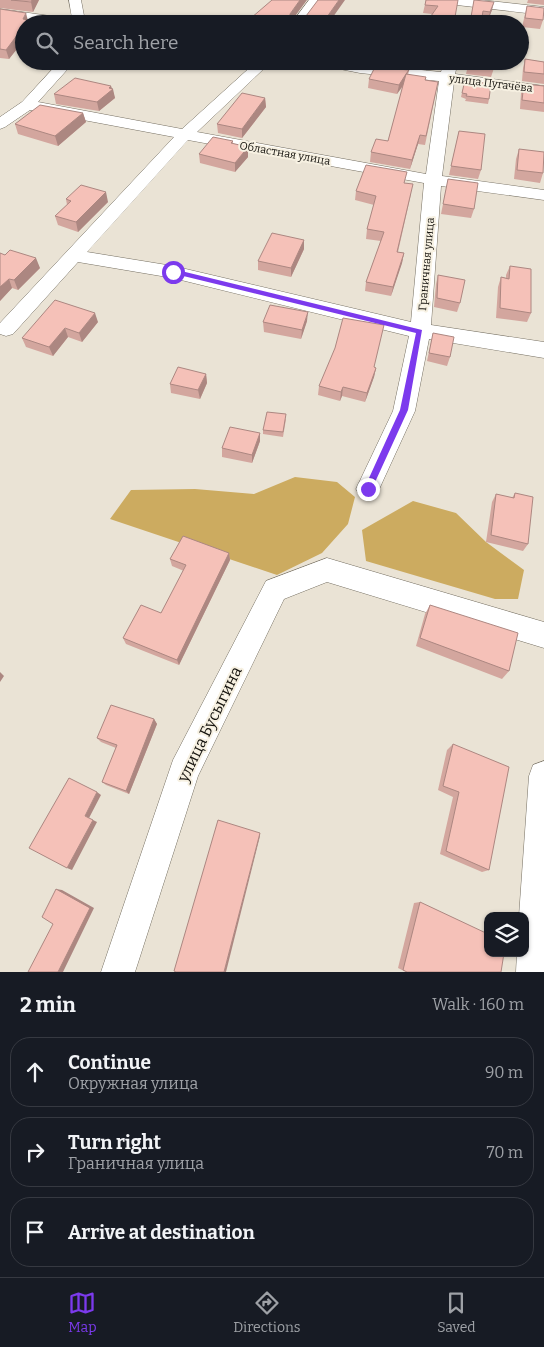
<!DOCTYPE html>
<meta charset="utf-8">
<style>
:root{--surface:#171b24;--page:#20242c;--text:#f1f3f6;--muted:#9ea1a6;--line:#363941;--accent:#7c3aed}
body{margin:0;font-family:Bitter,serif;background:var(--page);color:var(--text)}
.controls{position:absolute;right:15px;bottom:15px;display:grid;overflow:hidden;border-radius:10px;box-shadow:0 1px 4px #0004}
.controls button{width:45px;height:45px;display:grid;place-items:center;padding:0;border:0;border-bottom:1px solid var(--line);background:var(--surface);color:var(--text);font:25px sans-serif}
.stop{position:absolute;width:15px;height:15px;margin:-11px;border:4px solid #7c3aed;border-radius:50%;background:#fff}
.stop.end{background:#7c3aed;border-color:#fff;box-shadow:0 1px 5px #0008}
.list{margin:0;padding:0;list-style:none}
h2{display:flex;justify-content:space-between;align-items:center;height:65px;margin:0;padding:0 20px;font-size:21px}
h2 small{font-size:16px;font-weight:400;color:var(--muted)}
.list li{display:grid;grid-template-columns:32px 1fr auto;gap:15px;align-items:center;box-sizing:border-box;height:70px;margin:0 10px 10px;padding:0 10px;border:1px solid var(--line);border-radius:20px}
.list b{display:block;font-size:19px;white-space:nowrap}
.list p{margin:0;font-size:16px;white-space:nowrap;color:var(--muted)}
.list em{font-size:16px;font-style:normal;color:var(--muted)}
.icon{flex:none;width:28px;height:28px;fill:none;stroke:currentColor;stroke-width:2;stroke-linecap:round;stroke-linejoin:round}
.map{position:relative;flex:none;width:544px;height:972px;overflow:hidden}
.search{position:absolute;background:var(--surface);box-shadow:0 1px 4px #0004;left:15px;right:15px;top:15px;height:55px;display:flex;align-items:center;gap:12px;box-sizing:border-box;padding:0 18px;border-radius:28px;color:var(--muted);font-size:19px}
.sheet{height:305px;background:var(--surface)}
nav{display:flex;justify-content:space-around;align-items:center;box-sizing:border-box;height:70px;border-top:1px solid var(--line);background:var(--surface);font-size:14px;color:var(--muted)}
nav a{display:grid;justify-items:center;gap:2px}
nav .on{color:var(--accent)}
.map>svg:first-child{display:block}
.forest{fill:#ccab60}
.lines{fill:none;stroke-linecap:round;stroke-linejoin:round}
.minor-casing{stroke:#767063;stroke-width:1}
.minor{fill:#fff;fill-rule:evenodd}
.wall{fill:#d3a69e}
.shaded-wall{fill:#ac8781}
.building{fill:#f5c1b8;stroke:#ac8781}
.route{fill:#7c3aed}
.labels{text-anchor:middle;stroke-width:4;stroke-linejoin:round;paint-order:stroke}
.far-street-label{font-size:11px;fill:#16140f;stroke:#f7f1e2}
.near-street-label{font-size:16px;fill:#16140f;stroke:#f7f1e2}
</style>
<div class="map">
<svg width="544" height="972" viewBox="0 0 544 972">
<rect width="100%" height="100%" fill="#eae3d5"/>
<!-- forest -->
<path class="forest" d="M295 477 337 482 355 497 348 524 322 553 277 575 110 519 131 490 195 489 254 494Z
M413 501 456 513 486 542 524 570 518 599H495L366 561 362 530Z"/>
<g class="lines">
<defs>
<path id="minor" d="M69 0H81L85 21 88 24H51L0 17V9L72 19Z
M309 0H321L304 24H291Z
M442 0H481L544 7V15L448 4Z
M60 61H75L38 102 182 129 257 61H272L197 132 426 174 439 81 360 73 315 64 313 61C356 61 399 68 441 72L444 61H458L455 74 544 86V94L454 82 442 176 544 190V200L441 186 431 325 544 342V358L429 339 415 411 376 496 368 499 360 496 356 489 393 411 409 336 173 278 78 262 13 334 6 336 0 334V323L174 137 30 110 5 127 0 129V117L22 102ZM188 140 424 183 411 322 173 266 87 252Z
M327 558 544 622V648L327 582 284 599 198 776 135 972H101L173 760 266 581Z
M544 761V972H516L517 953H525V916H519L529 776 533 765Z"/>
</defs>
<!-- minor casing -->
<use href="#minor" class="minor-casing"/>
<!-- minor -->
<use href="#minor" class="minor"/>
</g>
<!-- wall -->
<path class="wall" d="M0 0H39L33 12 0 8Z
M426 0 455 17H471L474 0 492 10 488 20 482 19 481 24H429L431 16 432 14 423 13Z
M528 0H544V5L527 3Z
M527 6 543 20 540 29 522 27Z
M0 9 24 24V40L9 59 0 58Z
M525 59 544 62V84L522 81 523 68Z
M211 61H239L235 66Z
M380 61H420L416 67 380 63Z
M469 61 494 68 491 77 466 74Z
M409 70 408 75 426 80 438 82 425 145 418 144 410 169 370 162 371 152 388 141 403 86 397 94 368 88 369 79Z
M465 80 489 99 488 104 465 101 466 99 461 97Z
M524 84 544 86V112L520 109 521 93Z
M111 86 115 98 99 111 56 104 54 94Z
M265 98 266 107 242 138 218 133 217 124Z
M83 113 86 122 58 146 18 134 15 124Z
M459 131 481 170 478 179 449 175Z
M233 141V144L248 147V157L235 172 200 163 199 154Z
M519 149 543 173 540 183 514 179 516 159Z
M448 179 474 209 471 218 441 214Z
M405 183 411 194 398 252 404 253 402 263 391 296 365 291 366 282 381 241 366 239 367 229 374 205 355 200 356 191Z
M66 199 108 202 78 232 58 225 55 216 67 205Z
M304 240V249L291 277 258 270V261Z
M5 255 40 268 18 290 12 288 0 301Z
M510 266 531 313 527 322 496 318 498 287 501 277 506 278V275Z
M438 275 460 303 457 312 434 307 436 284Z
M307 321 301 339 264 332 263 322Z
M98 322 82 342 68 337 53 356 26 347 22 338Z
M433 333 450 357 447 366 427 361Z
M375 367 376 368 374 377 365 402 342 396 340 401 318 395 319 386Z
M206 374 207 383 200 399 171 393 170 384Z
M286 419 283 437 263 434V430Z
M260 433V441L252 463 222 457V448Z
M515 493 528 544 523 551 486 542 492 502 496 494 512 498Z
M229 553 230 560 179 665 126 644 123 638 161 613 184 571 172 566 170 559Z
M430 605 509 671 502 679 416 646 425 614Z
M154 719 157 724 129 794 106 785 102 782 116 748 101 742 97 738Z
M453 744 489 870 482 872 440 854 453 797 438 790 447 750Z
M420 902 501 972H406L398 968 414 903Z"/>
<!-- shaded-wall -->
<path class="shaded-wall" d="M32 0H39L33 12 31 2Z
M300 0H307L290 23V14Z
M339 0H345L328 24H322Z
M494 2 492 10 488 20 490 12Z
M26 13 28 21V20L29 24H24L23 19Z
M24 26V40L9 59 6 50Z
M235 61H239L235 66Z
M417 61H420L416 67Z
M406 74 404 84 397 94 399 85Z
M111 86 112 89H113L115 98 99 111 97 102Z
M265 98 266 107 242 138V129Z
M83 113 86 122 58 146 55 136Z
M420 135 418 144 410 169 412 160Z
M248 147V157L235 172V163Z
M106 192 108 202 78 232 76 222Z
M304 240V249L291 277V268Z
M404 253 402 263 391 296 393 287Z
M36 258 40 268 18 290 14 280Z
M9 279 12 288 0 301V287Z
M308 312 307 321 301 339 302 330Z
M95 313 98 322 82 342 79 333Z
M65 328 68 337 53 356 49 347Z
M376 368 374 377 365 402 367 393Z
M206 374 207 383 200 399 198 390Z
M343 387 342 396 340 401 341 392Z
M260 433V441L252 463V455Z
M229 553 230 560 179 665 177 660Z
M0 672 4 676 0 682Z
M154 719 157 724 129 794 126 791Z
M97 792 101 795 89 818 85 816Z
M93 820 97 822 72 870 67 868Z
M260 833V836L226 972H224Z
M56 889 62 890 94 908 63 972H58Z"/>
<!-- building -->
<path class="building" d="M11 0H32L31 2Z
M272 0H300L290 14V17L306 16 318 0H339L322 24H244Z
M426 0H458L455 17H471L474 0 494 2 490 12 483 11 481 23 431 16 438 6 425 5Z
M527 6 544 8 543 20 525 18Z
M0 9 26 13 23 19 28 20 26 24H24V26L6 50 0 49Z
M525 59 544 62V74L524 72Z
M469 61H495L494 68 468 64Z
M375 67 409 70 406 74 426 77 425 80 438 82 426 136 420 135 412 160 371 152 376 139 388 141 406 74 399 85 369 79Z
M75 78 111 86 109 88 113 89 97 102 54 94Z
M465 80 491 84 489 99 466 96 467 94 462 93Z
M524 84 544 86V103L522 100Z
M242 93 265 98 242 129 217 124Z
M40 105 83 113 55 136 15 124Z
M459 131 485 134 481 170 451 166Z
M213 137 233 141 231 143 248 147 235 163 199 154Z
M519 149 544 152 543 173 517 170Z
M366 165 407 172 404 183 413 184 397 252 404 253 393 287 366 282 384 232 367 229 376 196 356 191Z
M448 179 478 183 474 209 443 204Z
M81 185 106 192 76 222 55 216 71 201 66 199Z
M272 233 304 240 291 268 258 261Z
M10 250 36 258 14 280 9 279 0 287V253L5 255Z
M510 266 531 269V313L500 308 501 277 509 279Z
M438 275 465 280 460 303 437 298Z
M55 300 95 313 79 333 65 328 49 347 22 338Z
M270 305 308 312 302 330 263 322Z
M343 318 384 325 374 367 376 368 367 393 343 387 341 392 319 386 335 348Z
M433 333 454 337 450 357 429 353Z
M178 367 206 374 198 390 170 384Z
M267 412 286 414 283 432 263 430Z
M230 427 260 433 252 455 222 448Z
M515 493 533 497 528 544 491 535 496 494 514 498Z
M183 536 229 553 177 660 123 638 141 605 161 613 186 565 170 559Z
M430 605 518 633 509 671 420 638Z
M111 705 154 719 126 791 102 782 117 745 97 738Z
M453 744 509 767 489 870 446 851 459 792 443 786Z
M69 778 97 792 85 816 93 820 67 868 29 848Z
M218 820 260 833 224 972H176L174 971Z
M56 889 90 908 58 972H28L53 924 42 917Z
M420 902 488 934V953H504L501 972H407L403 970Z"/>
<!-- route -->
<path class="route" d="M173 269 422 330 408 410 371 491H365L364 489 400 410 416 333 171 273V270Z"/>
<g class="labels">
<!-- far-street labels -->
<g class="far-street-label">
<text transform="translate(491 83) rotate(7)" y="4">улица Пугачёва</text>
<text transform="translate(285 153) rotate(10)" y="4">Областная улица</text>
<text transform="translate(426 264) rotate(-85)" y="4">Граничная улица</text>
</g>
<!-- near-street labels -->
<g class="near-street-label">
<text transform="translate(209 724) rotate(-64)" y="6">улица Бусыгина</text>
</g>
</g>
</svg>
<div class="controls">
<button><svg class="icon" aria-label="layers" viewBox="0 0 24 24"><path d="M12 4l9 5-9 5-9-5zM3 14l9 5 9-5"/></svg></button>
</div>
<div class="stop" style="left:173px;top:272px"></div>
<div class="stop end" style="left:368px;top:489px"></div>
<div class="search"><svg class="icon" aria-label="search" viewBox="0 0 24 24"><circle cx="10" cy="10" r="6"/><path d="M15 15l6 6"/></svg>Search here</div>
</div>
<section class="sheet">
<h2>2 min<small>Walk · 160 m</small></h2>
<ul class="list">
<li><svg class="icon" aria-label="ahead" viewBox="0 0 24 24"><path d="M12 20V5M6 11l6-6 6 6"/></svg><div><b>Continue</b><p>Окружная улица</p></div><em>90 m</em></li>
<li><svg class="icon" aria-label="right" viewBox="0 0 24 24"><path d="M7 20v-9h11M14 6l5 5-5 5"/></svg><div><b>Turn right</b><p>Граничная улица</p></div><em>70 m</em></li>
<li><svg class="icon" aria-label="arrive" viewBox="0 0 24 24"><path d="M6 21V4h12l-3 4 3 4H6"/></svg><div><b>Arrive at destination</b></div></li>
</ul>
</section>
<nav>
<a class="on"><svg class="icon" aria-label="map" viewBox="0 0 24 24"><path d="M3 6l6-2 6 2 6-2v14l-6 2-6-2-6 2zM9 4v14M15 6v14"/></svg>Map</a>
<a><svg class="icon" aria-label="directions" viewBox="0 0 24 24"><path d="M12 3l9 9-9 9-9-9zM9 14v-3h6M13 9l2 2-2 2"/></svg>Directions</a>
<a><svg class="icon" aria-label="saved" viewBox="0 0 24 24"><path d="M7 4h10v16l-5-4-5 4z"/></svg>Saved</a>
</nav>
